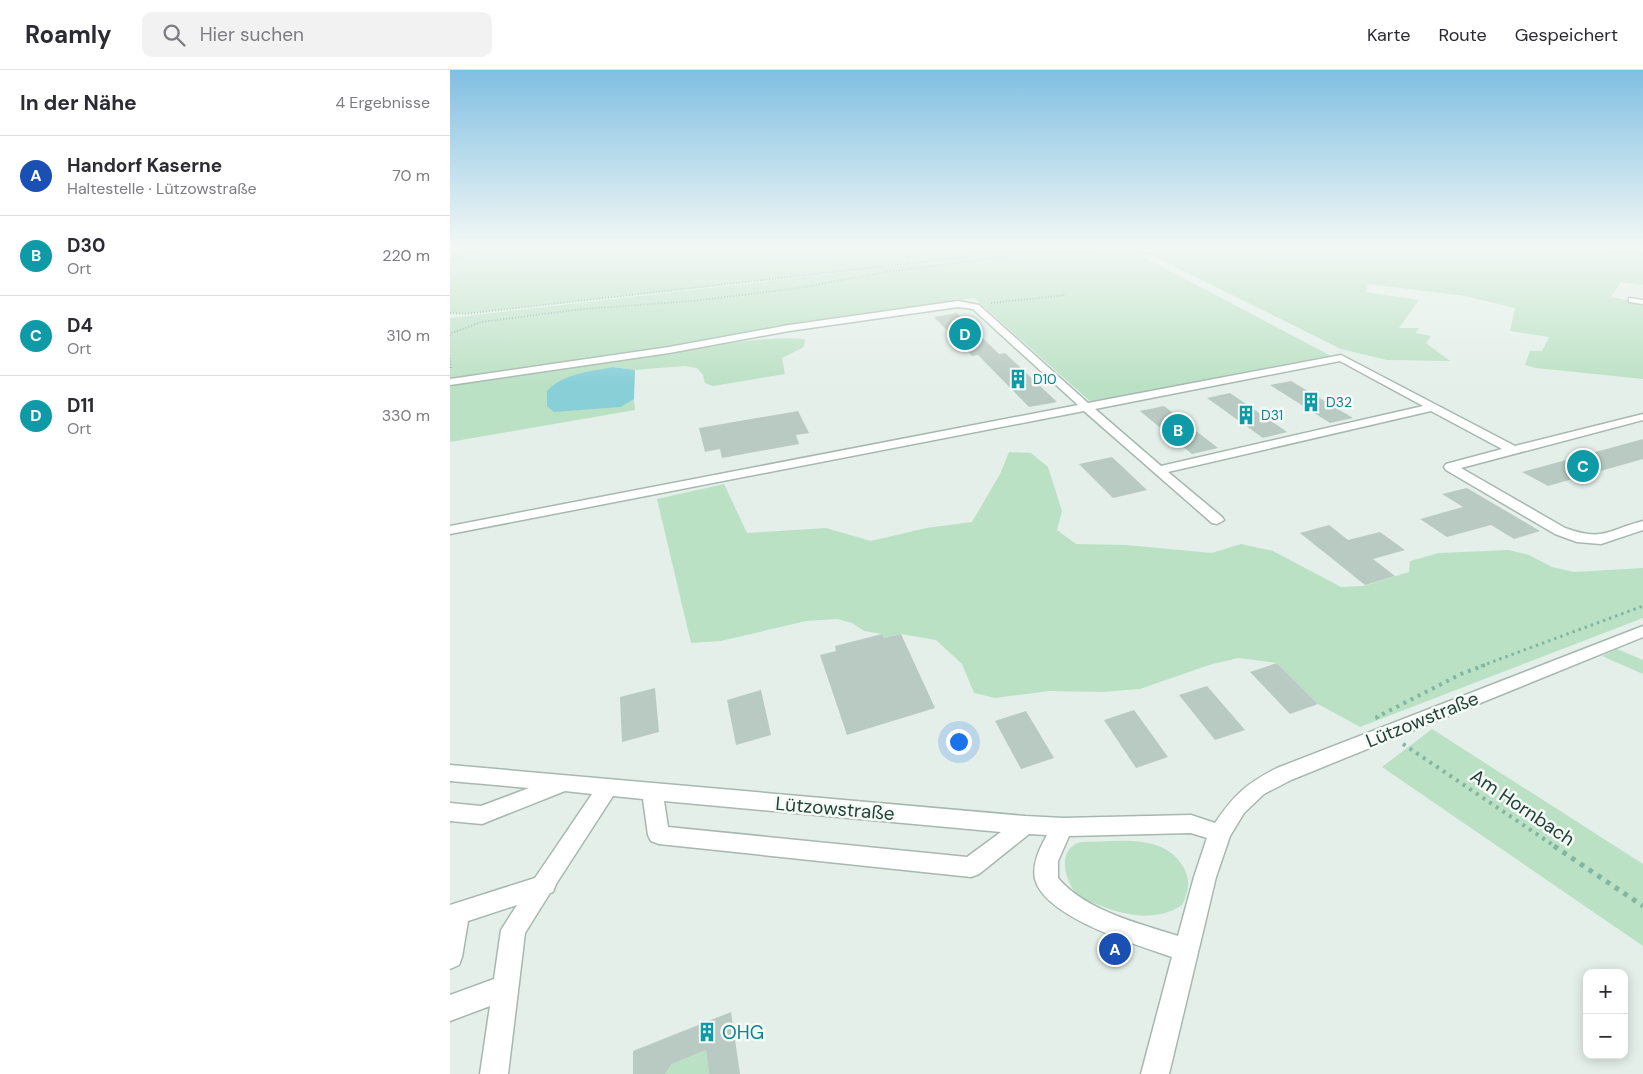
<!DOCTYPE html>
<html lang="de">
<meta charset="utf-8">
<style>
:root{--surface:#fff;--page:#f2f2f3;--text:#2b2b33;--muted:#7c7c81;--line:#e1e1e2;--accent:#8a4c42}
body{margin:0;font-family:"DM Sans",sans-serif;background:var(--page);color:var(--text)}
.controls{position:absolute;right:15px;bottom:15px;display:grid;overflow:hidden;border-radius:10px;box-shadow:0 2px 12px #0003}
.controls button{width:45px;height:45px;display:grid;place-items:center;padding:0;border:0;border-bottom:1px solid var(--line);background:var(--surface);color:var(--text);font:25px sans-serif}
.you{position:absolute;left:508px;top:671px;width:18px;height:18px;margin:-12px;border:4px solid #fff;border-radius:50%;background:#1a73e8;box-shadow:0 0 0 8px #1a73e833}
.badge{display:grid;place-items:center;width:32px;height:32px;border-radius:50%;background:var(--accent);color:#fff;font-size:16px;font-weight:700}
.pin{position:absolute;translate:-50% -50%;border:2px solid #fff;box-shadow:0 1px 5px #0006}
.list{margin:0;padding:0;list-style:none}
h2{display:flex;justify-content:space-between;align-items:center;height:65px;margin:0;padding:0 20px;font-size:21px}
h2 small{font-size:16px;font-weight:400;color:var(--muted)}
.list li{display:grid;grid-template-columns:32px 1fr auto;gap:15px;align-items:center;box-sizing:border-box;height:80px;padding:0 20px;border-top:1px solid var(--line)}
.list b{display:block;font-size:19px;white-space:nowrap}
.list p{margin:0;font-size:16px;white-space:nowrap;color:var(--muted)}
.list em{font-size:16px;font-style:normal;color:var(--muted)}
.icon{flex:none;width:28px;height:28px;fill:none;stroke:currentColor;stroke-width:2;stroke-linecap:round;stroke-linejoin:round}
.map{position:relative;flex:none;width:1193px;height:1004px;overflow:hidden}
header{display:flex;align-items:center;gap:30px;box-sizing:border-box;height:70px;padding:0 25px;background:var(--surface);border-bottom:1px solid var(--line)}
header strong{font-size:24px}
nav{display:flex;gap:28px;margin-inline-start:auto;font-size:18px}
.search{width:350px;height:45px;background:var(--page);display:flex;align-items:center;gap:12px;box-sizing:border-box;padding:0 18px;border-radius:10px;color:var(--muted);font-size:19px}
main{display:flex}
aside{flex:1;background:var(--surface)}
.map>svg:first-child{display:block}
.green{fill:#bbe1c4}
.water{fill:#88cfd8}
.building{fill:#b9cac2}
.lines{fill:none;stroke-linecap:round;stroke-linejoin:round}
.minor-casing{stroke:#a6b8b0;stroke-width:3}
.path-far3{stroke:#82b5a2;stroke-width:2;stroke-dasharray:1 2;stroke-linecap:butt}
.path-far2{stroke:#82b5a2;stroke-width:3;stroke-dasharray:2.5 4;stroke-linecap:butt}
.path-far1{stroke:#82b5a2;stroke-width:4;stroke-dasharray:3 5;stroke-linecap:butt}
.path{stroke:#82b5a2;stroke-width:5;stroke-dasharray:4.5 6;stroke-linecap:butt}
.minor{fill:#fff;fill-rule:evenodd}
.labels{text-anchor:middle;stroke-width:5;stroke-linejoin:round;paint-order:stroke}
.far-culture-label{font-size:14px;fill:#0d838f;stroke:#f5faf7;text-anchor:start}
.near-street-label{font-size:19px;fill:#214238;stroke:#f5faf7}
.near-culture-label{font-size:19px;fill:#0d838f;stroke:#f5faf7;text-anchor:start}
</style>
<header>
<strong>Roamly</strong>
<div class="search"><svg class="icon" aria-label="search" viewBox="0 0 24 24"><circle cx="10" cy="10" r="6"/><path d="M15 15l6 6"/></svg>Hier suchen</div>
<nav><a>Karte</a><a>Route</a><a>Gespeichert</a></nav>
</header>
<main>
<aside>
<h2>In der Nähe<small>4 Ergebnisse</small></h2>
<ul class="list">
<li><span class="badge" style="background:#1a4fb4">A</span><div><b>Handorf Kaserne</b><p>Haltestelle · Lützowstraße</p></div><em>70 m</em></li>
<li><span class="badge" style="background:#0f9aa8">B</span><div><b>D30</b><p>Ort</p></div><em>220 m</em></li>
<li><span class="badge" style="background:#0f9aa8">C</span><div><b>D4</b><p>Ort</p></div><em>310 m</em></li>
<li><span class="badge" style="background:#0f9aa8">D</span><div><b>D11</b><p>Ort</p></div><em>330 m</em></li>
</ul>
</aside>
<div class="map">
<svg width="1193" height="1004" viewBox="0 0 1193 1004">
<rect width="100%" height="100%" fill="#e4efe9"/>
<!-- green -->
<path class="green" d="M0 175H1193V215L1171 212 1161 227 1193 233V309L1086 298 1075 295 1080 281H1092L1099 267 1060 261 1065 238 1015 226 918 214 916 222 969 230 949 258H969L966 263 981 266 976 273 1000 291 937 290 891 279 701 185 692 186 883 287 642 333 524 228 302 261 289 267 178 288H192C242 280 305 265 355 269L354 277 332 288 335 304 263 316 255 313 253 305 247 298 234 296 185 300 163 297 171 337 184 329 185 340 0 372V248L472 193 15 244 0 243Z
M559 382 581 383 598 397 612 441 607 460 626 474 676 475 762 483 791 474 823 481 891 517 913 516 959 502 960 491 989 483 1058 480 1079 485 1102 497 1124 502 1193 498V548L910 657 868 634 827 593 788 588 759 595 690 619 652 622 600 621 545 628 524 623 512 594 486 570 451 564 434 568 432 564 414 561 402 553 387 549 356 551 271 571 241 573 207 429 274 414 297 463 376 458 421 471 476 458 522 452 550 404Z
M1167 579 1193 590V604L1152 586Z
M982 659 1193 794V876L932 697Z
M631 772C665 772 715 762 734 798 741 811 738 823 732 835 705 853 673 845 646 834 641 832 634 830 629 826 614 813 606 778 631 772Z
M256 980 259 1004H215L222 994Z"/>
<!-- water -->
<path class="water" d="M163 297 185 300 184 329 171 337 104 342 97 336V321C114 303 139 302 163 297Z"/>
<!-- building -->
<path class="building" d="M507 243 549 284 555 283 607 332 579 337 528 285 522 286 484 247Z
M841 311 903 348 880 353 820 315Z
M780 323 837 362 813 368 757 328Z
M714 336 768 378 742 384 690 341Z
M348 341 359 363 346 365 349 374 272 388 270 379 255 382 249 358Z
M1193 369V389L1098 416 1072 402Z
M662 387 697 420 663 428 629 394Z
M1017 418 1090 461 1064 469 1041 455 997 467 970 449 1013 437 992 424Z
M879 455 898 470 930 462 955 480 923 489 945 506 915 515 850 463Z
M432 564 434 568 451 564 485 638 397 665 370 585 386 581 385 576Z
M827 593 868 634 840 644 800 602Z
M757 616 795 660 765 670 729 625Z
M205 618 209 662 172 672 170 627Z
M311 620 321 665 286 675 277 630Z
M684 640 718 687 686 698 654 650Z
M576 641 604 688 571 699 545 651Z
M281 942 290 1004H259L256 980 222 994 215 1004H183V981Z"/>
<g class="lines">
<defs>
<path id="minor" d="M1179 228 1193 230V234L1179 232Z
M508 231 529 235 638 333 891 285 1065 376 1193 344V350L1011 398 1115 458C1154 472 1157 460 1193 451V460L1151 474 1127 472 1105 464 996 400 994 397 996 394 1052 379 981 341 718 402 772 447 774 450 767 454 762 453 634 341 0 464V456L628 335 523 239 508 237 339 261 219 283 0 315V309L219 277 339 255ZM890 291 973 336 711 396 645 339Z
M1193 556V567L841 710 814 724 794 743 780 766 766 807 719 1004H691L722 887C688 875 595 848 585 809 582 793 590 778 597 765L579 764 529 804 521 807 209 774 201 771 198 765 193 729 163 726 106 814 103 822 100 823 75 863 58 1004H30L40 936 0 951V925L44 909 51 860 67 835 18 851 12 887 9 895 0 899V835L85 808 142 724 115 721 32 754 0 751V733L31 736 79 718 0 711V695L575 746 613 748 741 745 765 753C785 724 796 714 827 698ZM214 731 551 762 517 787 218 757ZM741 763 757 768 744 807 728 866C688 853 636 841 608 808V791L619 766Z"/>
</defs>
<!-- minor casing -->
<use href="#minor" class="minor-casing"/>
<!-- path-far3 -->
<path class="path-far3" d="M1129 175 1193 183
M681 176 727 175
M685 178 698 185
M0 191 41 175
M541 233 616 225
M0 243 15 244 585 179 643 175
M0 266 2 263 31 252 133 239 243 231 349 218 430 203 580 183 682 176
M0 288 1 300"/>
<!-- path-far2 -->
<path class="path-far2" d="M1031 596 1193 536"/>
<!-- path-far1 -->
<path class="path-far1" d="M928 649 927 647 1011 604 1035 595
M953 674 1106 777"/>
<!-- path -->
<path class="path" d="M1104 776 1193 836"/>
<!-- minor -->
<use href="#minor" class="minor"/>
</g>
<!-- sky -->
<linearGradient id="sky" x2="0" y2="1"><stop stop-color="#81bfe2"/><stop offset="0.56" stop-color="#f3f8f5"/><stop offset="1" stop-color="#f3f8f5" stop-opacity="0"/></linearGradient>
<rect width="1193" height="315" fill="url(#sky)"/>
<!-- icons -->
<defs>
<symbol id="building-bare" viewBox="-9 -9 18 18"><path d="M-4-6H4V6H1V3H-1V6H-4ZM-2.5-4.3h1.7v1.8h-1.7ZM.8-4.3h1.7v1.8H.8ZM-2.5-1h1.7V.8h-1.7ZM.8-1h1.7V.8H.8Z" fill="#0f9aa8" stroke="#f5faf7" stroke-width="2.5" paint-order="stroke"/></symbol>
</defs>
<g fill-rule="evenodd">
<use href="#building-bare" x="554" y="295" width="28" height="28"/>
<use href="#building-bare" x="847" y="318" width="28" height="28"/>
<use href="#building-bare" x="782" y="331" width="28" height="28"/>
<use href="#building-bare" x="243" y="948" width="28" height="28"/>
</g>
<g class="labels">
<!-- far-culture labels -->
<g class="far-culture-label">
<text x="583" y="314">D10</text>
<text x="876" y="337">D32</text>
<text x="811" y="350">D31</text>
</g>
<!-- near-street labels -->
<g class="near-street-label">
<text transform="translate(972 649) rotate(-22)" y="7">Lützowstraße</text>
<text transform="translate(1073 737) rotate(34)" y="7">Am Hornbach</text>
<text transform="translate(385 738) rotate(5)" y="7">Lützowstraße</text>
</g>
<!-- near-culture labels -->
<g class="near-culture-label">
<text x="272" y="969">OHG</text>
</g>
</g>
</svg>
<div class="controls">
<button>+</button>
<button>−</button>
</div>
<div class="you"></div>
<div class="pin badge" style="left:665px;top:879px;background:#1a4fb4">A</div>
<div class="pin badge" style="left:728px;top:360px;background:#0f9aa8">B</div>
<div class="pin badge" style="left:1133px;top:396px;background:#0f9aa8">C</div>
<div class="pin badge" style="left:515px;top:264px;background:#0f9aa8">D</div>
</div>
</main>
